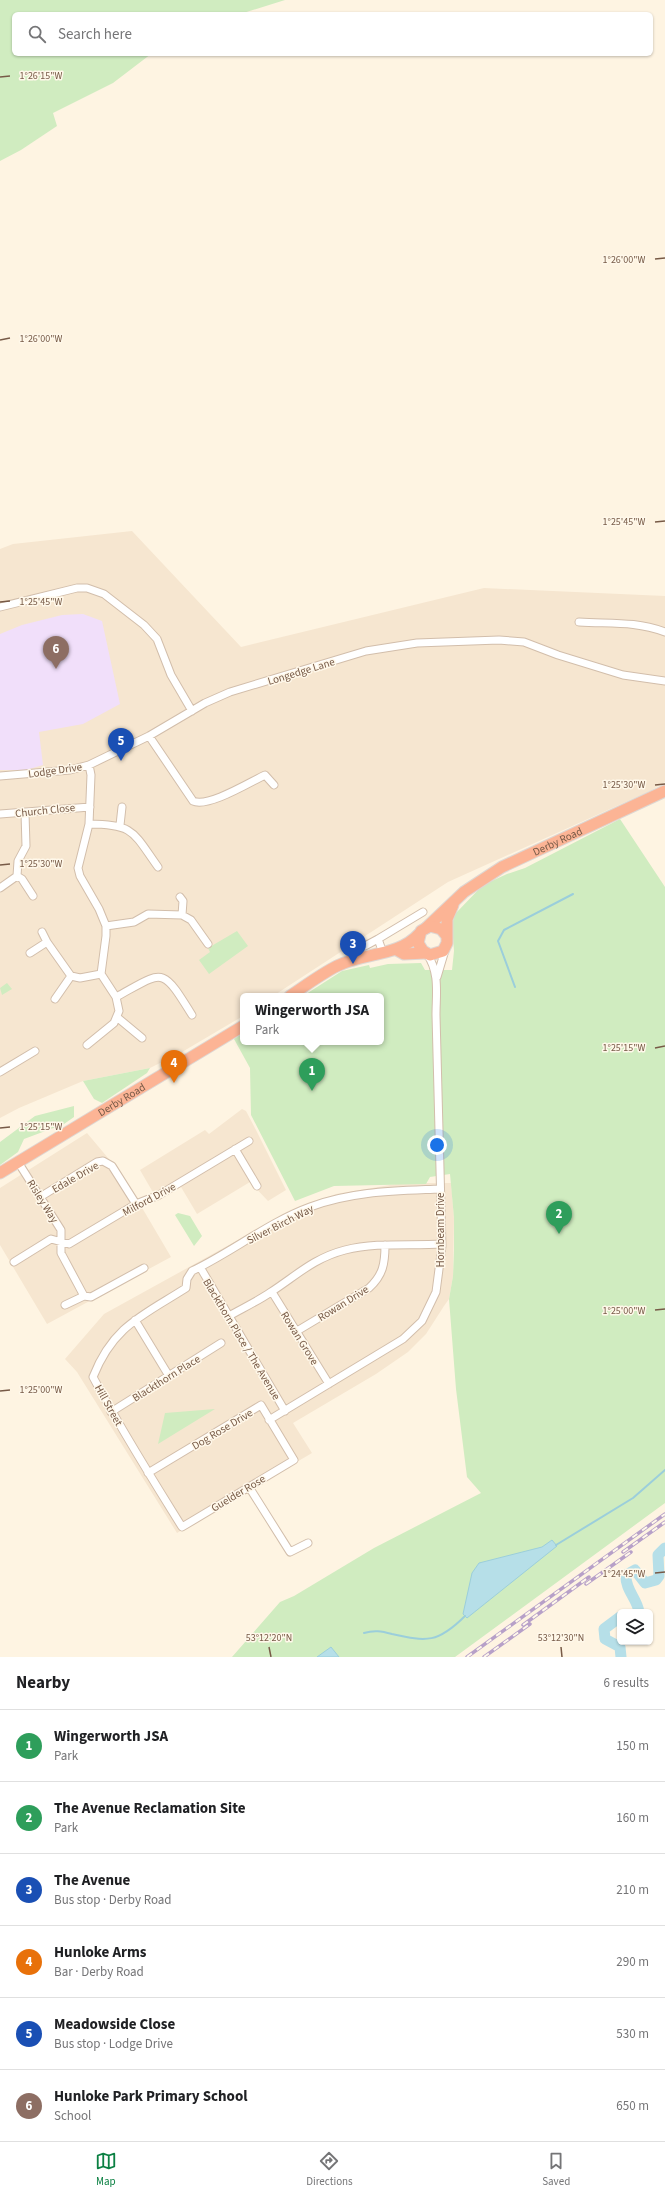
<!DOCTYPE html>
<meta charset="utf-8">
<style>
:root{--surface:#fff;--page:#f6f6f6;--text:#202124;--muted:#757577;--line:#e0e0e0;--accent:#0b8043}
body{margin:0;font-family:"Source Sans 3",sans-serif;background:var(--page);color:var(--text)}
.controls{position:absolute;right:12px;bottom:12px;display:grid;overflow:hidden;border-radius:6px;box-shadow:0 1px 3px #0004}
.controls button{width:36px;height:36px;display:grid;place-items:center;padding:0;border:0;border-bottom:1px solid var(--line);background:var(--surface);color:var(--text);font:20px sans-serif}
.you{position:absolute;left:437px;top:1145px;width:14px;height:14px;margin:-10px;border:3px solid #fff;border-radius:50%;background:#1a73e8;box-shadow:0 0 0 6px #1a73e833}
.badge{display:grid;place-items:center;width:26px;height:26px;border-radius:50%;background:var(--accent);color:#fff;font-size:13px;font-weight:700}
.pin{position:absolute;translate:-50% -33px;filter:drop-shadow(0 1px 2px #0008)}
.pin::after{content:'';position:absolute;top:21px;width:14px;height:12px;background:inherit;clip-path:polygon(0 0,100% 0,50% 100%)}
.popup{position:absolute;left:240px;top:993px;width:144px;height:52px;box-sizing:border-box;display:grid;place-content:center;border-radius:6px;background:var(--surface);filter:drop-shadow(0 1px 3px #0005);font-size:13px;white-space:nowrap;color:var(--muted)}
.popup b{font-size:15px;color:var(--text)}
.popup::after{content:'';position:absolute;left:50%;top:100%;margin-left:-8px;border:8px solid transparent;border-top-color:var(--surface)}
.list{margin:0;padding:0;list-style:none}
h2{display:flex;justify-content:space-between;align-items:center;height:52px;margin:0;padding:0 16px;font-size:17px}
h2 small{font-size:13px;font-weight:400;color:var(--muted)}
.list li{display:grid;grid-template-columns:26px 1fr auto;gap:12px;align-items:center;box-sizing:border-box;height:72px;padding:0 16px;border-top:1px solid var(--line)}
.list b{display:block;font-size:15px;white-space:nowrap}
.list p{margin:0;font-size:13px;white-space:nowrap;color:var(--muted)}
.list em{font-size:13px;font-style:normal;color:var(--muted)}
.icon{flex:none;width:22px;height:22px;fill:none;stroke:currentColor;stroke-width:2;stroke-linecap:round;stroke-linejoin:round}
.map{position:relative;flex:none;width:665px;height:1657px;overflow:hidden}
.search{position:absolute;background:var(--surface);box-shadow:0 1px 3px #0004;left:12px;right:12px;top:12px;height:44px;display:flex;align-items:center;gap:10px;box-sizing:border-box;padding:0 14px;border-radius:6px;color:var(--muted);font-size:15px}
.sheet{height:484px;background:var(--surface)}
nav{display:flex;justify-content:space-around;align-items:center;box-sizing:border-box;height:56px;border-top:1px solid var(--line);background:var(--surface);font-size:11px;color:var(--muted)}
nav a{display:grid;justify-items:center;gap:2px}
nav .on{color:var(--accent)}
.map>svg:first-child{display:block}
.residential{fill:#f6e6d0}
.education{fill:#f1dffa}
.green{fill:#d0ecc0}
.water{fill:#b6dfe8;stroke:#9bcedb}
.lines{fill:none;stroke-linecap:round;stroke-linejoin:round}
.stream{stroke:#9bcedb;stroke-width:2}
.river{stroke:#b6dfe8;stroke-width:11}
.minor-casing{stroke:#d2beab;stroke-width:9}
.highway-casing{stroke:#ded7d3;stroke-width:13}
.minor{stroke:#fff;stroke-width:7}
.highway{stroke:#fcb495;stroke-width:11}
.rail-casing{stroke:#b7a0c8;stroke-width:3.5}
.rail{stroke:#fff8ea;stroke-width:2;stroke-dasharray:6;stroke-linecap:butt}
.ticks{fill:none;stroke:#775a47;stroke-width:1.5}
.labels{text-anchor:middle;stroke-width:3;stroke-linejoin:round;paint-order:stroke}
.street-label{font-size:11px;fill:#775a47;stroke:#fff8ea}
.ticks-label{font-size:10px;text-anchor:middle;fill:#775a47;stroke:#fff8ea;stroke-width:3;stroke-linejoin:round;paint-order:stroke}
</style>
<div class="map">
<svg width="665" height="1657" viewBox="0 0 665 1657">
<rect width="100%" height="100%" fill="#fef4e2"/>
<!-- residential -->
<path class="residential" d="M132 531 241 647 484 588 665 596V782L650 791 448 882 273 996H243V1016L182 1052 150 1068 83 1081 19 1108 0 1118V549L13 544Z
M242 1109 246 1111 256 1130 286 1190 268 1201 250 1182 197 1214 181 1187 158 1201 140 1170 205 1130 209 1134Z
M87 1133 124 1177 171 1257 47 1324 0 1245V1188Z
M402 1183H451L454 1218 453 1276 449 1299 444 1306 426 1334 408 1352 376 1374 293 1423 312 1453 177 1533 77 1372 65 1359 104 1314 296 1208 336 1194Z"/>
<!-- education -->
<path class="education" d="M83 614 102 621 120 704 83 724 39 732 43 765 26 770H0V634L22 625 62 615Z"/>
<!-- green -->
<path class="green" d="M0 0H285L240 14H14V54H151L113 83 53 113 57 126 21 150 0 161Z
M620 819 665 887V1503L455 1657H232L280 1602 294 1596 374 1548 481 1493 467 1477 456 1389 449 1299 453 1276 454 1250V1218L450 1174 430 1177 426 1184 334 1186 295 1201 251 1115 250 1068 234 1039 243 1033V1042H381V996H303L342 971 369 965 370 968 388 964 421 963 425 970H452L454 951 452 924 455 914 483 885 507 874 525 868Z
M237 931 248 946 209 974 199 960 210 952 208 948Z
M7 983 12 989 2 995 0 988Z
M150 1068 147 1073 102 1103 94 1099 83 1081Z
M74 1106V1117L64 1124 24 1139 18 1152 0 1165V1142L35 1116Z
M178 1213 190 1216 202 1236 194 1246 175 1215Z
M215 1409 158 1444 165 1413Z"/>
<!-- water -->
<path class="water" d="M552 1540 557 1546 467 1618 463 1614 472 1573 479 1563 542 1547Z
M331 1647 339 1657H317Z"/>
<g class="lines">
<!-- stream -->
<path class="stream" d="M515 987 498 941 504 930 573 894
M556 1545 633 1498 665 1470
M364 1633C374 1630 381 1631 392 1634 427 1642 438 1643 465 1616"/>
<!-- river -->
<path class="river" d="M639 1612C637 1598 625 1590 626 1575L635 1570 645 1583 656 1580 659 1576 658 1555 665 1548
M620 1617 604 1629 605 1639 620 1647 621 1657"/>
<defs>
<path id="minor" d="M0 607 77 588H87L104 594 144 625 157 639 171 675 192 711
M579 622C611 624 635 621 665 632
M149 736 193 801C208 808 250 782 265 775L274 785
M0 776 70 770 89 765 149 736 205 703 230 692 366 651 417 643 499 640 524 642 558 655 623 675 665 681
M0 814 90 807
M89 824C134 824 133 832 158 867
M120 825 122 807
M17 876 22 879 33 896
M0 888 17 876 18 861 26 846 25 813
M180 897 183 901 182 915 191 920 208 944
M106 926 134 922 148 914 182 915
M42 932 47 942
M365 946 378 939
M30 953 47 942 71 976 55 999
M383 953 378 939 423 912
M71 976 80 978 101 974
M437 977 446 947
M116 997C164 971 161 965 192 1015
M118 1018 142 1038
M87 1045 114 1023 119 1011 116 997 101 974 106 936V926L99 909 80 876 78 868 89 824 91 775 89 765
M0 1072 35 1051
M235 1149 257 1186
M18 1162 61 1230V1253L84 1296 91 1297 144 1268
M40 1197 97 1162 103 1161 112 1166 136 1204
M14 1262 51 1239 69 1244 136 1204 159 1195 249 1141
M200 1267 285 1411
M272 1292 329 1384
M65 1305 84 1296
M229 1316C243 1308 258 1301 271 1292 297 1275 314 1258 345 1250 377 1242 410 1246 442 1244
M135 1320 169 1376
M297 1331 369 1288C383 1275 385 1264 385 1245
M111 1412 221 1343
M269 1420 403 1339 422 1321 436 1292 442 1246 436 1015C436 994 440 973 427 954
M148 1473 261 1405 294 1460 182 1527C151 1477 120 1428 93 1377 113 1326 142 1316 186 1288L187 1279 192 1271C232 1252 269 1222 310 1207 353 1191 396 1191 440 1189
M249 1487 290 1552 308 1543"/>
<g id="highway">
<path id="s1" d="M426 928 464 892 502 867 665 791"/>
<path d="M446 935 441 929 430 926 421 931 418 943 423 951 430 955 443 951 447 943V919L453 905"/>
<path d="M397 950 404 954 426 953"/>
<path d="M290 996C305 986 321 974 337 966 364 952 398 957 419 934"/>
<path id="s2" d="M0 1173 243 1026"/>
</g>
</defs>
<!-- minor casing -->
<use href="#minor" class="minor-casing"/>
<!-- highway casing -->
<use href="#highway" class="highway-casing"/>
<!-- minor -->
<use href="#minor" class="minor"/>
<!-- highway -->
<use href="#highway" class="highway"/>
<defs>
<path id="rail" d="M623 1552 665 1522
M586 1584 631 1552
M523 1625 589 1577
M467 1657 665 1514
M484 1657 530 1624"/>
</defs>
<!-- rail casing -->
<use href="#rail" class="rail-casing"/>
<!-- rail -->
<use href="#rail" class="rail"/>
</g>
<!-- ticks -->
<path class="ticks" d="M0 77 10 76M655 259 665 258M0 340 10 338M655 522 665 521M0 602 10 601M655 785 665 784M0 865 10 864M655 1048 665 1046M0 1128 10 1127M655 1310 665 1309M0 1391 10 1390M655 1573 665 1572M269 1647 271 1657M561 1647 562 1657"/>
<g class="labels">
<!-- street labels -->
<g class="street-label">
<text transform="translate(301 671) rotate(-17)" y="4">Longedge Lane</text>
<text transform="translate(55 770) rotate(-8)" y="4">Lodge Drive</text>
<text transform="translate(45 810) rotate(-6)" y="4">Church Close</text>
<text dy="4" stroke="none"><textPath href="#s1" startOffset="159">Derby Road</textPath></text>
<text dy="4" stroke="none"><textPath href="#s2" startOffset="142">Derby Road</textPath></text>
<text transform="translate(75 1177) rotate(-30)" y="4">Edale Drive</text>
<text transform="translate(149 1199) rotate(-28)" y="4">Milford Drive</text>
<text transform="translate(43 1201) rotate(58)" y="4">Risley Way</text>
<text transform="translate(280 1224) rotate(-27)" y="4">Silver Birch Way</text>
<text transform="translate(440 1230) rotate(-90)" y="4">Hornbeam Drive</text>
<text transform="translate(343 1303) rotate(-32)" y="4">Rowan Drive</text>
<text transform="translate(300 1338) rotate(58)" y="4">Rowan Grove</text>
<text transform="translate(242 1339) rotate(59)" y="4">Blackthorn Place / The Avenue</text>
<text transform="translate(166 1378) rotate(-32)" y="4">Blackthorn Place</text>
<text transform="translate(109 1405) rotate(61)" y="4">Hill Street</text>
<text transform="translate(222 1429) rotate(-31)" y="4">Dog Rose Drive</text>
<text transform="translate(238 1493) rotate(-31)" y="4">Guelder Rose</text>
</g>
</g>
<g class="ticks-label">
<text x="41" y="79">1°26'15"W</text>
<text x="624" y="263">1°26'00"W</text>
<text x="41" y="342">1°26'00"W</text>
<text x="624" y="525">1°25'45"W</text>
<text x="41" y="605">1°25'45"W</text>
<text x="624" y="788">1°25'30"W</text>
<text x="41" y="867">1°25'30"W</text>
<text x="624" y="1051">1°25'15"W</text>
<text x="41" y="1130">1°25'15"W</text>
<text x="624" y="1314">1°25'00"W</text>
<text x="41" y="1393">1°25'00"W</text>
<text x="624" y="1577">1°24'45"W</text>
<text x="269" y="1641">53°12'20"N</text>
<text x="561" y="1641">53°12'30"N</text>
</g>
</svg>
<div class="controls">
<button><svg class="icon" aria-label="layers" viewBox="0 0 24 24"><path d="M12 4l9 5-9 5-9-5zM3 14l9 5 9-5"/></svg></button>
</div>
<div class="you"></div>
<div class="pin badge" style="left:312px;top:1091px;background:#2e9e5b">1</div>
<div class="popup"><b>Wingerworth JSA</b>Park</div>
<div class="pin badge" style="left:559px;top:1234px;background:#2e9e5b">2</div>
<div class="pin badge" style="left:353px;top:964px;background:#1a4fb4">3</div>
<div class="pin badge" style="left:174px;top:1083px;background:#e8710a">4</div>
<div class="pin badge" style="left:121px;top:761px;background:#1a4fb4">5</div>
<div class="pin badge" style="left:56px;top:669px;background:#8d6e63">6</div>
<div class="search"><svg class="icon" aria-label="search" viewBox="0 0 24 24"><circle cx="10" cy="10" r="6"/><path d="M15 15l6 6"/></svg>Search here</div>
</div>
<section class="sheet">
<h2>Nearby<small>6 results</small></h2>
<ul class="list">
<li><span class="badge" style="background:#2e9e5b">1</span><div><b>Wingerworth JSA</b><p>Park</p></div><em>150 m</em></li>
<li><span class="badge" style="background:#2e9e5b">2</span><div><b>The Avenue Reclamation Site</b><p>Park</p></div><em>160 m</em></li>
<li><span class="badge" style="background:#1a4fb4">3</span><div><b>The Avenue</b><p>Bus stop · Derby Road</p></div><em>210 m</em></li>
<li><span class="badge" style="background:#e8710a">4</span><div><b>Hunloke Arms</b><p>Bar · Derby Road</p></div><em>290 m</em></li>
<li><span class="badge" style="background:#1a4fb4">5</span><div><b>Meadowside Close</b><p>Bus stop · Lodge Drive</p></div><em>530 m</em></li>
<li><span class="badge" style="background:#8d6e63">6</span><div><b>Hunloke Park Primary School</b><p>School</p></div><em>650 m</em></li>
</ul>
</section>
<nav>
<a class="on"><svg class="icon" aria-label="map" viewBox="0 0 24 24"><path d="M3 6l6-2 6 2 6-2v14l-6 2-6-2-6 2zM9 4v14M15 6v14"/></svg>Map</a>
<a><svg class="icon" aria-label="directions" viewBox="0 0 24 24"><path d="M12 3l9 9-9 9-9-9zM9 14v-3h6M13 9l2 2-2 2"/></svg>Directions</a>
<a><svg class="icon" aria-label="saved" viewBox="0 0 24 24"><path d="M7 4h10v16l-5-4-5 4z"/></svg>Saved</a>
</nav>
